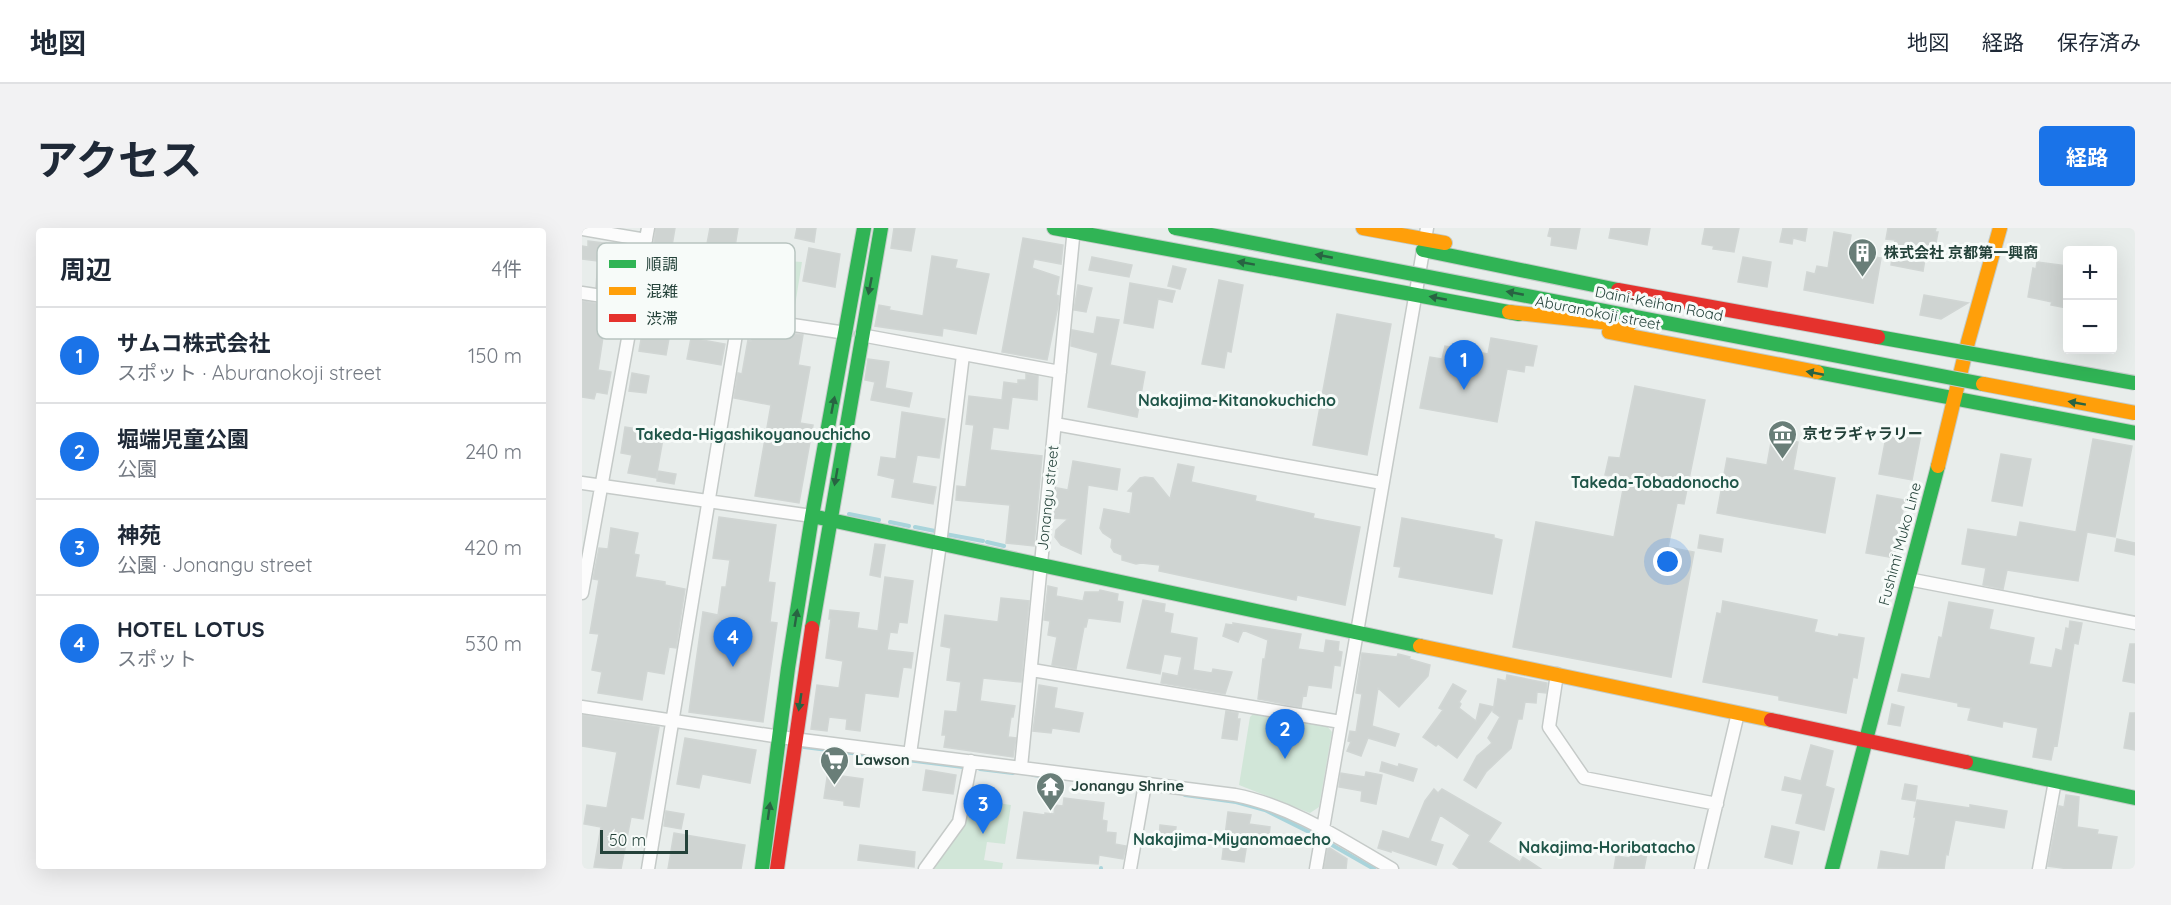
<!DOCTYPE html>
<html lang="ja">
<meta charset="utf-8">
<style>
:root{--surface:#fff;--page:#f2f2f3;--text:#1f2937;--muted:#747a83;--line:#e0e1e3;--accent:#1a73e8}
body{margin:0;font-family:Quicksand,"Noto Sans JP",sans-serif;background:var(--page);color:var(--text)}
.controls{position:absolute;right:18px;top:18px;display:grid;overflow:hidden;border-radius:6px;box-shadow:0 6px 24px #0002}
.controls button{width:54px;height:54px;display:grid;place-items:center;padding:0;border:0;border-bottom:2px solid var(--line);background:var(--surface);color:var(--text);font:30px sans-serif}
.scale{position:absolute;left:18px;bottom:15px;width:88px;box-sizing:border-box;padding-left:6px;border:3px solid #24423a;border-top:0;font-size:16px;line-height:21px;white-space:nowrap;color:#24423a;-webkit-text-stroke:4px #f7fbf9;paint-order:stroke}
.you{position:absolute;left:1086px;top:334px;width:21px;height:21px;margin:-15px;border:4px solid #fff;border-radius:50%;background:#1a73e8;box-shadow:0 0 0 9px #1a73e833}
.badge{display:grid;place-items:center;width:39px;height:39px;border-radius:50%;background:var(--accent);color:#fff;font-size:20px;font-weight:700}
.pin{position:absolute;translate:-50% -50px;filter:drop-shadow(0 2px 3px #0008)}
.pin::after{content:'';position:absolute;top:32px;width:21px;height:18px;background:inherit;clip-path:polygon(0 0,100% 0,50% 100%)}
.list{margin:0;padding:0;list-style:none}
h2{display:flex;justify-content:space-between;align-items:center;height:78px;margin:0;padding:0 24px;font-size:26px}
h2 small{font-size:20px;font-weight:400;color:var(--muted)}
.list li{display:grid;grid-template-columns:39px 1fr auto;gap:18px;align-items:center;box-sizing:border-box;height:96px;padding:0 24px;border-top:2px solid var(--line)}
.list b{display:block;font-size:22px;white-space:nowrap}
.list p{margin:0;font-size:20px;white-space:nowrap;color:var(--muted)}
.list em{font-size:20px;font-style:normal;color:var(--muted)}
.map{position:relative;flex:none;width:1553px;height:641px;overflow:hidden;border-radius:6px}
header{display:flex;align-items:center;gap:36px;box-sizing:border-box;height:84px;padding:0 30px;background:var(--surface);border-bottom:2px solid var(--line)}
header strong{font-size:28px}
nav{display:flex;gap:33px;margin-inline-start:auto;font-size:21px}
.intro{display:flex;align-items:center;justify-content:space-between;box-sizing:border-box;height:144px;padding:0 36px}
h1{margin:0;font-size:42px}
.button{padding:15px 27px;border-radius:6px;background:var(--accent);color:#fff;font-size:21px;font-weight:700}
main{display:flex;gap:36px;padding:0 36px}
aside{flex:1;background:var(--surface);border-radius:6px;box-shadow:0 6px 24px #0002}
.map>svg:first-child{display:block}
.green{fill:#d1e6d8}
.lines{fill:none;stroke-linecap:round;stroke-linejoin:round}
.stream{stroke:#a9d4db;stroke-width:4}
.building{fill:#cfd4d2;stroke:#d1d6d4;stroke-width:1.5}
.street-casing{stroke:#c5cac8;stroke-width:15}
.fast-casing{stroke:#c3cbc8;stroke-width:16}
.slow-casing{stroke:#c3cbc8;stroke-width:16}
.jam-casing{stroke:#c3cbc8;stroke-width:16}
.street{stroke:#fcfcfc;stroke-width:12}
.fast{stroke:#30b455;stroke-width:14}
.slow{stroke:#ff9f0a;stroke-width:14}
.jam{stroke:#e5322d;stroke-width:14}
.fast-bridge-casing{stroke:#c3ccc9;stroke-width:16;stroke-linecap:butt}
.slow-bridge-casing{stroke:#c3ccc9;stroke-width:16;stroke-linecap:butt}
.jam-bridge-casing{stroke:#c3ccc9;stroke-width:16;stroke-linecap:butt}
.fast-bridge{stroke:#30b455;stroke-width:14}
.slow-bridge{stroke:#ff9f0a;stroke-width:14}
.jam-bridge{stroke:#e5322d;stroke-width:14}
.oneway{fill:#286442}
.labels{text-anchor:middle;stroke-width:6;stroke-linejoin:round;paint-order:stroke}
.poi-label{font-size:15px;font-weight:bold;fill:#24423a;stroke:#f7fbf9;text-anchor:start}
.street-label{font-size:15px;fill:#24423a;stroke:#f7fbf9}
.neighbourhood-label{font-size:16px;font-weight:bold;fill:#1f5548;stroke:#f7fbf9}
.key{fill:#f7fbf9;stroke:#b8c4c0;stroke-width:1.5}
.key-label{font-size:16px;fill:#24423a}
</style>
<header>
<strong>地図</strong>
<nav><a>地図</a><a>経路</a><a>保存済み</a></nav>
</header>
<div class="intro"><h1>アクセス</h1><a class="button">経路</a></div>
<main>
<aside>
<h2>周辺<small>4件</small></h2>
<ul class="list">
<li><span class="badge">1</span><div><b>サムコ株式会社</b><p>スポット · Aburanokoji street</p></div><em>150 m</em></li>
<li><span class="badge">2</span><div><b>堀端児童公園</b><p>公園</p></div><em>240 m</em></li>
<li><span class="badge">3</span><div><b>神苑</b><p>公園 · Jonangu street</p></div><em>420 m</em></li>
<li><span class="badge">4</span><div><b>HOTEL LOTUS</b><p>スポット</p></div><em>530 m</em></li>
</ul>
</aside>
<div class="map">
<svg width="1553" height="641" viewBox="0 0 1553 641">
<rect width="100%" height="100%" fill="#e8edeb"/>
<!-- green -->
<path class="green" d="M165 28 180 29V36L204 39 206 33 220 34 211 90 158 82Z
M671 486 744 497 750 504 737 579 728 585 657 557 668 489Z
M387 571 429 577 423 616 405 614 402 632 421 635 420 641H351L382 598Z"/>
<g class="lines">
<!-- stream -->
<path class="stream" d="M267 286 297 292
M308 294 327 298
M333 299 353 303
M363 306 401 313
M405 314 422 318
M222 519 381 539
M398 541 431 545
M451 547 468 549
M603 567 654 574 683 582 727 604
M750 617 792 641
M519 641V640"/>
</g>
<!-- building -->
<path class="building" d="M74 0H93L90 18 72 15Z
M128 0H156L152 25 162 27 155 64 131 60 132 51 112 48 113 42 80 37 82 29 119 34 121 21H124Z
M215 0H234L232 14 213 10Z
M312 0H333L329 23 309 20Z
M968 0H998L994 21 969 17 970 9 966 8Z
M1029 0H1068L1065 17 1027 10Z
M1123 0H1157L1152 24 1131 21 1132 18 1120 16Z
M1201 0H1225L1223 13 1211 10 1210 16 1198 14Z
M1306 0H1354L1353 4H1356L1353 20 1345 19 1341 43 1309 37 1313 12 1304 11Z
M1252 4 1269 7 1266 24 1299 30 1291 75 1222 62 1225 44 1233 46 1235 38 1246 40Z
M441 10 481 17 479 36 452 31 450 40 477 49 474 67 477 68 476 78 465 132 420 124Z
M6 13 37 17 36 23 43 24 38 62 14 59 16 33 0 31V18L6 19Z
M227 20 258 26 253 59 221 53Z
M350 28 375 32 373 40 407 46 394 106 361 100 360 108 293 98 297 77 308 79 307 82 341 88Z
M510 29 550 37 547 49 507 42Z
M1161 29 1189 34 1185 59 1156 54Z
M1455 34 1485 38V80L1469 77 1470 74 1446 69 1451 40 1454 41Z
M591 38 604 41 598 61 586 58Z
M637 52 661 57 649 124 645 123 642 140 620 136Z
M548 55 593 63 590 74 576 71 571 100 542 95Z
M496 57 510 60 504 84 492 82Z
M1342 67 1386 75 1359 91 1338 87Z
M0 73 29 78 26 96H23L16 142 29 144 25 166 14 164 12 171 0 169Z
M755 86 809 96 785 227 731 217Z
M515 89 537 92 528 137 563 144 555 189 506 179 516 125 489 118 490 102 512 106Z
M61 100 88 105 84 127 57 123Z
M171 104 199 109 200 104 221 107 216 137 228 139 218 195 231 197 217 275 173 268 189 177 152 170 156 145 160 146 166 112 169 113Z
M109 110 143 116 139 137 105 131Z
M909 110 955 118 951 138 943 137 942 144 925 141 915 194 838 180 848 129 860 131 863 118 906 126Z
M286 131 307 134 303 160 330 165 327 179 289 172 293 154 283 152Z
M50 145 67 148 64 165 47 163Z
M444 146 456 148 455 172 430 169 426 201 411 199 408 222 460 228 452 318 424 315 428 277 374 272 375 258 384 259 392 197 384 196 387 168 420 172 422 154 436 156V152H444Z
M1053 158 1123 172 1102 276 1095 275 1086 319 1112 324 1089 449 931 419 954 294 1032 309 1043 251 1023 247 1027 229 1038 230Z
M320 184 363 191 357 230 335 227 330 255 354 259 351 276 310 269 313 251 296 247 299 229 314 231Z
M43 199 82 205 74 250 46 245 50 227 39 225Z
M1306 199 1339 206 1330 252 1297 246Z
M1190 209 1216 214 1211 242 1253 250 1243 305 1135 285 1145 230 1185 237Z
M1511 211 1550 218 1533 309 1505 304 1496 353 1425 342 1421 361 1401 357 1404 340 1380 336 1386 301 1435 309 1438 294 1494 304Z
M1419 226 1449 231 1440 278 1410 273Z
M491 233 538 241 535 262 506 257 499 326 479 317 473 309 474 302 486 291 472 290 475 260 486 262Z
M596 236 612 239 609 254 674 268 673 273 732 286 731 290 778 299 763 377 715 367 714 372 577 343 578 337 559 335 554 336 540 332V327L532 324 529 319 530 311 521 305 518 300 522 281 548 286 551 264 546 263 558 250 563 249 571 250 588 271Z
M76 243 94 246 92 256 75 253Z
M1295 267 1323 272 1312 330 1284 325Z
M137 289 194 297 186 354 193 355 188 394 195 395 181 494 107 484 121 384 136 387 140 359H144L148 332 131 330Z
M820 290 912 307V310L920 312 910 366 817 349 819 339 812 338Z
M29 300 56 305 52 326 57 327 53 349 83 354V357L103 361 94 420 87 419 82 446 65 443 60 472 16 465 20 444 10 442 17 406 8 405 17 352 11 351 17 320 26 321Z
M1118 307 1141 311 1139 324 1116 320Z
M1535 311 1553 315V327L1533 323Z
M293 316 303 317 298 349 288 347Z
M303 349 331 353 325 395 317 394 315 405 308 404 305 422 331 425 329 440 321 439 316 469 283 465 278 503 264 501 265 491 247 489 245 503 229 501 235 457 257 460 261 433 244 430 249 391H247L248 382 277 385 275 400 296 403Z
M466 358 475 360 474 368 501 373 503 364H517L518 362 536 366 535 373 541 374 538 394 506 390 504 399H502L494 441 470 437 475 409 466 407 468 393 462 392Z
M419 370 447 373 439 454 401 450 398 473 433 478 431 489H429L426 509 434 510 431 529 362 519 364 507H360L363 483 375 484 379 454 365 452 369 420 359 418 363 387 416 394Z
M561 372 583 376 582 384 591 386 588 405 615 410 611 442 630 445 631 441 650 444 643 466 579 455 581 445 596 448 600 429 582 426 578 446 545 440Z
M1141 373 1235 392 1232 404 1256 409 1257 406 1282 410 1275 450 1271 449 1264 485 1197 472V468L1121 454 1135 385 1139 386Z
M1367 374 1411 382 1407 401 1452 410 1447 436 1470 440 1474 421 1480 423 1484 400 1487 401 1488 393 1500 395 1496 416 1492 415 1475 518 1472 517 1469 532 1451 529 1456 500 1421 493 1420 499 1386 492 1389 480 1376 478V475L1316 463 1320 446 1348 451 1357 409 1360 410Z
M651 395 719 406 716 421 742 425 744 412 757 414 756 423 760 424 758 438 752 437 749 460 726 457 724 468 721 467 719 479 676 471 681 431H683L686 412 661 402 656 414 641 408 644 396 651 397Z
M1548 416H1553V455L1541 453Z
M780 425 815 429 816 426 828 429 827 431 848 437 846 448 817 479 796 460 790 498 817 506 813 518 786 510 779 528 765 523 769 514 766 513 768 503 774 504 780 466 774 465Z
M925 447 965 455 964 465 955 464 954 475 943 474 940 491H936L929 520 904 544 894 560 882 552 895 528 910 515 906 510 918 489 911 484 916 451 924 453Z
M871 456 884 463 877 474 879 476 877 480 894 493 898 476 912 479 875 530 856 516 854 518 841 509 861 482 857 480Z
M457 457 475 460 472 480 501 485 497 504 470 500 469 505 451 503Z
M1310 476 1322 479 1318 498 1306 496Z
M644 483 656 485 655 491H658L655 512 640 510Z
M1548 485H1553V522L1542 520Z
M0 487 77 499 61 591 49 589 39 641 12 639 19 599 2 596 5 577 25 580 35 524 0 518Z
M103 510 174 522 168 555 120 546 117 560 95 556Z
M1229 517 1251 523 1243 558 1252 561 1242 602 1214 595 1221 566 1200 562 1203 549 1219 553Z
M800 534 816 539 817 536 835 541 831 553 798 543Z
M344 542 374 547 371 566 341 562Z
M246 543 260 545V548L281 551 277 579 262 577V573L242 570Z
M784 544 800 547 794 576 779 573 780 563 757 559 759 545 783 549Z
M1323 556 1335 558 1333 573 1320 571Z
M852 561 856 565 860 561 919 595 906 614 938 634 941 629 959 641H878L871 636 888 607 858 587 848 613 861 617 854 637 809 622V624L796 620 801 603 827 611 843 573Z
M1484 567 1497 569 1495 599 1516 602 1515 606 1535 609 1529 641H1487L1466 638 1477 578 1482 579Z
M482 570 522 575 520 592 525 593 524 604 534 605 533 616 544 618 541 631 517 627 516 636 435 630 442 584 463 587V585L472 586 473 577 481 578Z
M1335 572 1388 580V577L1425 583 1422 600 1373 592 1366 627 1364 626 1362 641 1296 640 1299 623 1327 628 1334 589H1332Z
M84 583 102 586 99 601 82 598Z
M646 584 669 587 667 596 688 599 686 618 665 615 662 634 640 631Z
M578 597 594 599 592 613 577 611Z
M1190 598 1217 604 1210 636 1183 629Z
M92 605 163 617 159 641H86Z
M278 617 333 624 332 639 276 632Z
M1050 617 1066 620 1062 641H1032L1034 628 1048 630Z
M746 619 765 631 764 641H742Z"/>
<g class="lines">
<defs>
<path id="street" d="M0 1 64 12
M0 65 264 105
M279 107 478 144
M473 196 800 255
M0 255 230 288
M1326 351 1553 395
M0 365 66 0
M450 442 759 494
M975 446 967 499 1002 550 1135 576
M0 479 212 511 653 567C710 578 760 612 810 641
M328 526 358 316 381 127
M439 539 492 0
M66 641 157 88
M343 641 377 594 389 533
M548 641 563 556
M734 641 845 0
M1119 641 1156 485
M1457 641 1473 553"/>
<path id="fast" d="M472 0 937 86
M841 22 1036 62
M1235 144 1553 205
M230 288 838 418
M230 400 299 0
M1384 534 1553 570
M180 641 206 440 230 288 282 0
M1250 641 1356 238"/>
<path id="slow" d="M781 0 863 15
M927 84 1047 97
M1027 104 1235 144
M1356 238 1386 114 1418 0
M838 418 1189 492"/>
<path id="jam" d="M1189 492 1384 534
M195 641 230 400"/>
</defs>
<!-- street casing -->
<use href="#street" class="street-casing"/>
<!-- fast casing -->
<use href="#fast" class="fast-casing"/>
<!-- slow casing -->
<use href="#slow" class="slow-casing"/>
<!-- jam casing -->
<use href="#jam" class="jam-casing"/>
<!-- street -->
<use href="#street" class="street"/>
<!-- fast -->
<use href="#fast" class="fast"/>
<!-- slow -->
<use href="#slow" class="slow"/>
<!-- jam -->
<use href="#jam" class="jam"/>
<defs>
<path id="fast-bridge" d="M593 0 1401 156
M1296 109 1553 155"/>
<path id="slow-bridge" d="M1401 156 1553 185"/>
<path id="jam-bridge" d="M1036 62 1296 109"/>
</defs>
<!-- fast-bridge casing -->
<use href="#fast-bridge" class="fast-bridge-casing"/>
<!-- slow-bridge casing -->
<use href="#slow-bridge" class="slow-bridge-casing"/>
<!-- jam-bridge casing -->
<use href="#jam-bridge" class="jam-bridge-casing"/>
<!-- fast-bridge -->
<use href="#fast-bridge" class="fast-bridge"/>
<!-- slow-bridge -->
<use href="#slow-bridge" class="slow-bridge"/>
<!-- jam-bridge -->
<use href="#jam-bridge" class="jam-bridge"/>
</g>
<!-- one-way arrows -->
<defs><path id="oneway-solid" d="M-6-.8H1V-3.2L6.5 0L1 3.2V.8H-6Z" transform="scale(1.5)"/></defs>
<g class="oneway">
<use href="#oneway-solid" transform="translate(742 28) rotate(-169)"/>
<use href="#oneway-solid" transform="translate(664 35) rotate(-170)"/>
<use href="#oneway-solid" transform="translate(288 58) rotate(101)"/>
<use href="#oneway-solid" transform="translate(933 65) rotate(-169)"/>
<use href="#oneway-solid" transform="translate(856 70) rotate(-169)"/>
<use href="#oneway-solid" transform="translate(1233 145) rotate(-169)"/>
<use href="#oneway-solid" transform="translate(1495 175) rotate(-170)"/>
<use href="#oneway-solid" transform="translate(251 177) rotate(-79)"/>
<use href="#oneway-solid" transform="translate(254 249) rotate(100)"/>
<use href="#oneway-solid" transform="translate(214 390) rotate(-81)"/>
<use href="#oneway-solid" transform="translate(218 474) rotate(99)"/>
<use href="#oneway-solid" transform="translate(187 583) rotate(-82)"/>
</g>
<!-- icons -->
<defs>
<symbol id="building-pin" viewBox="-11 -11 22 30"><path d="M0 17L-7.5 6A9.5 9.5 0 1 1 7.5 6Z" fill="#697e78" stroke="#f7fbf9"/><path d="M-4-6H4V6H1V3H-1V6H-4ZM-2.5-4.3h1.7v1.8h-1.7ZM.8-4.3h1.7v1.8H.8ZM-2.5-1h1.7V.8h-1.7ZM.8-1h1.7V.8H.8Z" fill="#fff"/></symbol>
<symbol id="museum-pin" viewBox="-11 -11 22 30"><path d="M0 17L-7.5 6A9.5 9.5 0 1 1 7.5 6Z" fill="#697e78" stroke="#f7fbf9"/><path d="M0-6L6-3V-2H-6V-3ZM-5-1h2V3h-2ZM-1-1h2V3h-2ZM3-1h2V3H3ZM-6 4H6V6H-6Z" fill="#fff"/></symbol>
<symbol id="supermarket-pin" viewBox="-11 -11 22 30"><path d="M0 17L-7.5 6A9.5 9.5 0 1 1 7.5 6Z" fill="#697e78" stroke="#f7fbf9"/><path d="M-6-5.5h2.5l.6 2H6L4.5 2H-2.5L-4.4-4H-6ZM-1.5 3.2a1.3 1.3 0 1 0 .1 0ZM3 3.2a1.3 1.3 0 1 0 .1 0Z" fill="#fff"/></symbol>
<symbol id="temple-pin" viewBox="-11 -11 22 30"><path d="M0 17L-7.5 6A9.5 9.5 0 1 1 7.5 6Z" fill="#697e78" stroke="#f7fbf9"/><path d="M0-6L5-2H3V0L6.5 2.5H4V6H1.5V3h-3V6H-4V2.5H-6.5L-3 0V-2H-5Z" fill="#fff"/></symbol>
</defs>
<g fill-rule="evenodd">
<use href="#building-pin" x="1264" y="8" width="33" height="45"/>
<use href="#museum-pin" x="1184" y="190" width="33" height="45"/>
<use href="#supermarket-pin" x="236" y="516" width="33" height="45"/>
<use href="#temple-pin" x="452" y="542" width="33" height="45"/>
</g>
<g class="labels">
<!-- poi labels -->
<g class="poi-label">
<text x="1302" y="30">株式会社 京都第一興商</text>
<text x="1221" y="211">京セラギャラリー</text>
<text x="273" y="537">Lawson</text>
<text x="489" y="563">Jonangu Shrine</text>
</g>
<!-- street labels -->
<g class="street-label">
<text transform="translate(1077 76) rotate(11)" y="5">Daini-Keihan Road</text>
<text transform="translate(1016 85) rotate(11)" y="5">Aburanokoji street</text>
<text transform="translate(466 270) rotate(-84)" y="5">Jonangu street</text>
<text transform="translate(1318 316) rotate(-75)" y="5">Fushimi Muko Line</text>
</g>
<!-- neighbourhood labels -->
<g class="neighbourhood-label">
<text x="655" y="178">Nakajima-Kitanokuchicho</text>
<text x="171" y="212">Takeda-Higashikoyanouchicho</text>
<text x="1073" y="260">Takeda-Tobadonocho</text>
<text x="650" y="617">Nakajima-Miyanomaecho</text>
<text x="1025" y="625">Nakajima-Horibatacho</text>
</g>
</g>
<!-- legend -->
<rect x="15" y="15" width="198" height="96" rx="9" class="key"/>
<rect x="27" y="32" width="27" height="8" fill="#30b455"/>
<rect x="27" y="59" width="27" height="8" fill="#ff9f0a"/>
<rect x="27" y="86" width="27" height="8" fill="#e5322d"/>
<g class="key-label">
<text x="64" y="42">順調</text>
<text x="64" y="69">混雑</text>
<text x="64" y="96">渋滞</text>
</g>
</svg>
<div class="controls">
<button>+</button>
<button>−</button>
</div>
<div class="scale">50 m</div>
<div class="you"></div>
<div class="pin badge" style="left:882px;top:162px">1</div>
<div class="pin badge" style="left:703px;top:531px">2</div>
<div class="pin badge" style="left:401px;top:606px">3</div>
<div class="pin badge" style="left:151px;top:439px">4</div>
</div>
</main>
